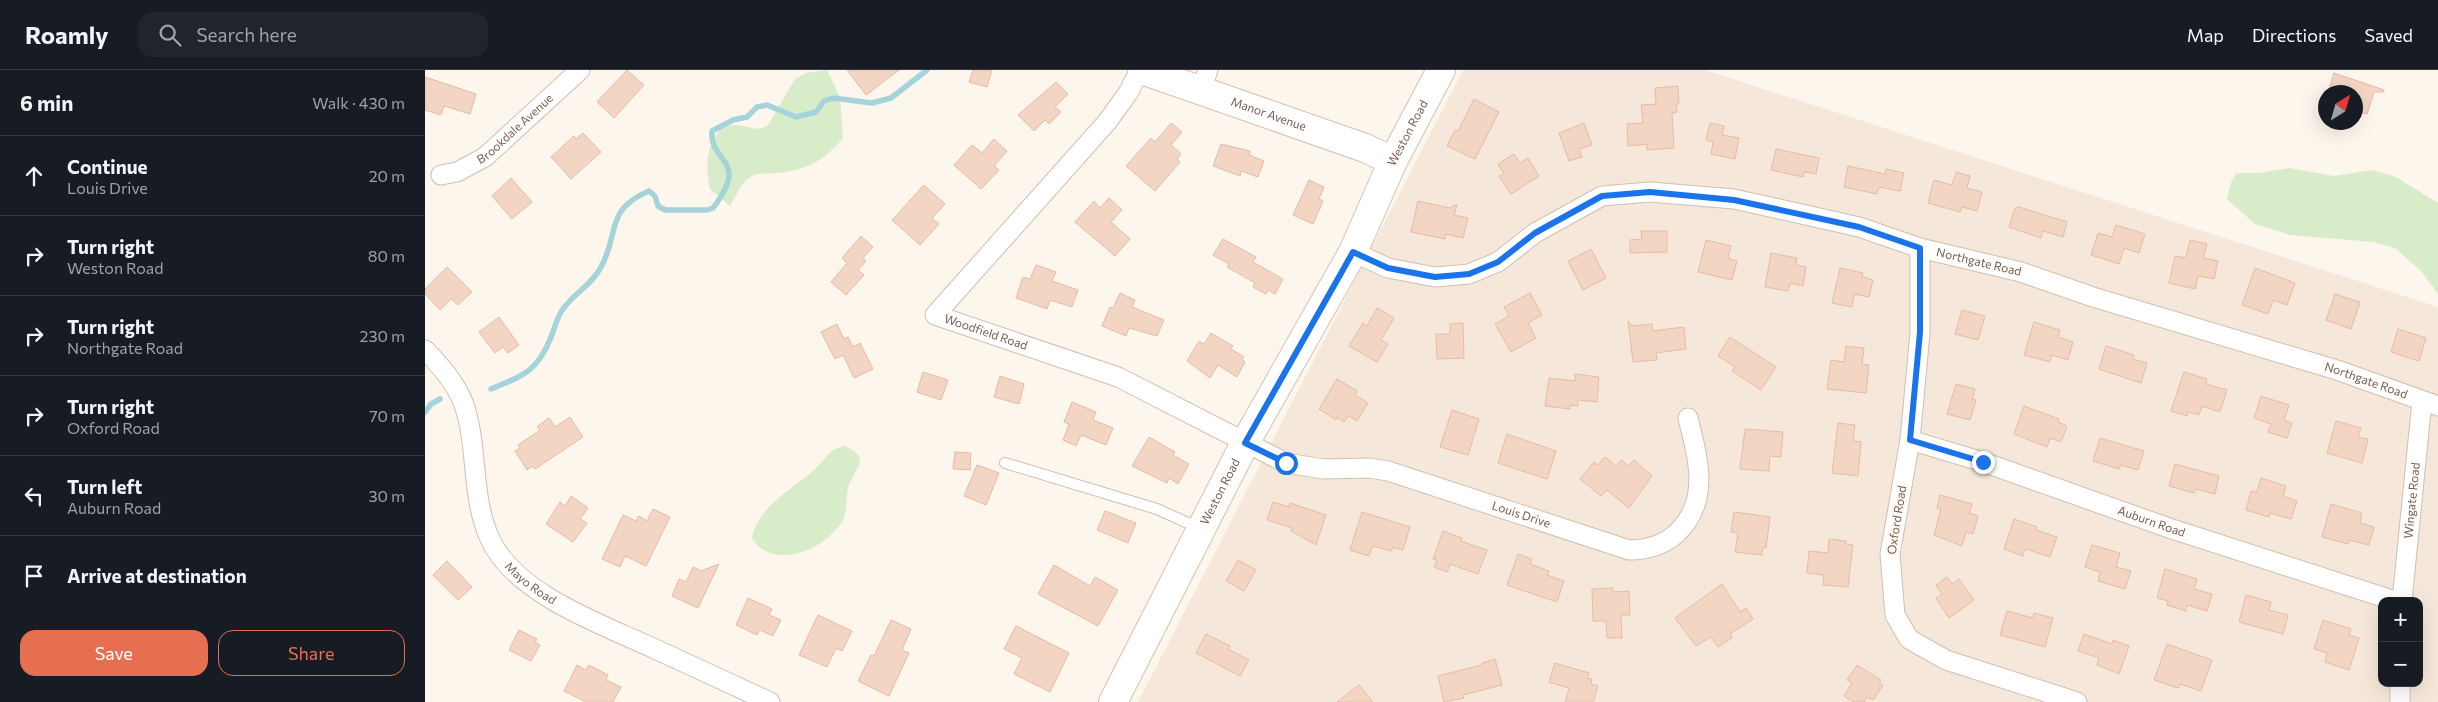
<!DOCTYPE html>
<meta charset="utf-8">
<style>
:root{--surface:#171b24;--page:#20242c;--text:#f1f3f6;--muted:#9ea1a6;--line:#363941;--accent:#e76f51}
body{margin:0;font-family:Commissioner,sans-serif;background:var(--page);color:var(--text)}
.controls{position:absolute;right:15px;bottom:15px;display:grid;overflow:hidden;border-radius:10px;box-shadow:0 5px 20px #0002}
.controls button{width:45px;height:45px;display:grid;place-items:center;padding:0;border:0;border-bottom:1px solid var(--line);background:var(--surface);color:var(--text);font:25px sans-serif}
.compass{position:absolute;left:1893px;top:15px;width:45px;height:45px;border-radius:50%;background:var(--surface);box-shadow:0 5px 20px #0002;rotate:37deg}
.stop{position:absolute;width:15px;height:15px;margin:-11px;border:4px solid #1a73e8;border-radius:50%;background:#fff}
.stop.end{background:#1a73e8;border-color:#fff;box-shadow:0 1px 5px #0008}
.list{margin:0;padding:0;list-style:none}
h2{display:flex;justify-content:space-between;align-items:center;height:65px;margin:0;padding:0 20px;font-size:21px}
h2 small{font-size:16px;font-weight:400;color:var(--muted)}
.list li{display:grid;grid-template-columns:32px 1fr auto;gap:15px;align-items:center;box-sizing:border-box;height:80px;padding:0 20px;border-top:1px solid var(--line)}
.list b{display:block;font-size:19px;white-space:nowrap}
.list p{margin:0;font-size:16px;white-space:nowrap;color:var(--muted)}
.list em{font-size:16px;font-style:normal;color:var(--muted)}
.actions{display:flex;gap:10px;padding:15px 20px}
.actions a{flex:1;padding:11px 0;border:1px solid var(--accent);border-radius:15px;text-align:center;font-size:18px;color:var(--accent)}
.actions .main{background:var(--accent);color:#fff}
.icon{flex:none;width:28px;height:28px;fill:none;stroke:currentColor;stroke-width:2;stroke-linecap:round;stroke-linejoin:round}
.map{position:relative;flex:none;width:2013px;height:632px;overflow:hidden}
header{display:flex;align-items:center;gap:30px;box-sizing:border-box;height:70px;padding:0 25px;background:var(--surface);border-bottom:1px solid var(--line)}
header strong{font-size:24px}
nav{display:flex;gap:28px;margin-inline-start:auto;font-size:18px}
.search{width:350px;height:45px;background:var(--page);display:flex;align-items:center;gap:12px;box-sizing:border-box;padding:0 18px;border-radius:15px;color:var(--muted);font-size:19px}
main{display:flex}
aside{flex:1;background:var(--surface)}
.map>svg:first-child{display:block}
.residential{fill:#f5e8da;fill-rule:evenodd}
.green{fill:#d8ecc9}
.lines{fill:none;stroke-linecap:round;stroke-linejoin:round}
.stream{stroke:#a5d3da;stroke-width:5.5}
.building{fill:#f3d5c3;stroke:#e6bba3}
.lane-casing{stroke:#d1beb0;stroke-width:12}
.street-casing{stroke:#d1beb0;stroke-width:21}
.secondary-casing{stroke:#d6c0b0;stroke-width:30}
.lane{stroke:#fff;stroke-width:10}
.street{stroke:#fff;stroke-width:19}
.secondary{stroke:#fff;stroke-width:28}
.route{stroke:#1a73e8;stroke-width:6}
.labels{text-anchor:middle;stroke-width:5;stroke-linejoin:round;paint-order:stroke}
.street-label{font-size:12px;fill:#7a5c4d;stroke:#fffaf3}
</style>
<header>
<strong>Roamly</strong>
<div class="search"><svg class="icon" aria-label="search" viewBox="0 0 24 24"><circle cx="10" cy="10" r="6"/><path d="M15 15l6 6"/></svg>Search here</div>
<nav><a>Map</a><a>Directions</a><a>Saved</a></nav>
</header>
<main>
<aside>
<h2>6 min<small>Walk · 430 m</small></h2>
<ul class="list">
<li><svg class="icon" aria-label="ahead" viewBox="0 0 24 24"><path d="M12 20V5M6 11l6-6 6 6"/></svg><div><b>Continue</b><p>Louis Drive</p></div><em>20 m</em></li>
<li><svg class="icon" aria-label="right" viewBox="0 0 24 24"><path d="M7 20v-9h11M14 6l5 5-5 5"/></svg><div><b>Turn right</b><p>Weston Road</p></div><em>80 m</em></li>
<li><svg class="icon" aria-label="right" viewBox="0 0 24 24"><path d="M7 20v-9h11M14 6l5 5-5 5"/></svg><div><b>Turn right</b><p>Northgate Road</p></div><em>230 m</em></li>
<li><svg class="icon" aria-label="right" viewBox="0 0 24 24"><path d="M7 20v-9h11M14 6l5 5-5 5"/></svg><div><b>Turn right</b><p>Oxford Road</p></div><em>70 m</em></li>
<li><svg class="icon" aria-label="left" viewBox="0 0 24 24"><path d="M17 20v-9H6M10 6l-5 5 5 5"/></svg><div><b>Turn left</b><p>Auburn Road</p></div><em>30 m</em></li>
<li><svg class="icon" aria-label="arrive" viewBox="0 0 24 24"><path d="M6 21V4h12l-3 4 3 4H6"/></svg><div><b>Arrive at destination</b></div></li>
</ul>
<div class="actions"><a class="main">Save</a><a>Share</a></div>
</aside>
<div class="map">
<svg width="2013" height="632" viewBox="0 0 2013 632">
<rect width="100%" height="100%" fill="#fdf6ec"/>
<!-- residential -->
<path class="residential" d="M1038 0H1280L2013 237V632H713ZM1957 531H1994V613H1957Z"/>
<!-- green -->
<path class="green" d="M402 0 415 27 418 68C401 90 378 102 351 103 341 104 334 102 325 107 316 113 310 128 305 136L285 119C280 92 281 79 297 57 301 57 306 55 310 55 323 55 331 63 343 55L370 9 381 3Z
M1864 98 1909 106 1947 100 1971 107 2013 133V224L1996 201 1970 178 1948 172 1865 165 1830 154 1802 129 1805 115 1811 103H1834Z
M420 376C446 388 432 395 424 415 420 426 424 440 417 452 402 475 364 496 337 479 333 477 330 472 327 468 333 436 368 419 390 399 403 387 402 380 420 376Z"/>
<g class="lines">
<!-- stream -->
<path class="stream" d="M66 319C98 306 113 301 126 267 130 258 132 246 138 239 149 223 167 215 176 197 195 163 179 140 224 121L230 126 233 136 240 140H282L288 138C326 88 284 94 287 61L308 50 322 47 332 37 342 35 371 47 391 42 399 31 408 28 447 33 466 28 502 0
M0 342 6 334 15 329"/>
</g>
<!-- building -->
<path class="building" d="M202 0 219 15 189 48 172 32Z
M422 0H474L441 25Z
M548 0H567L562 17 544 12Z
M1909 3 1959 20V22H1949L1942 44 1930 40V22H1903Z
M0 7 51 24 45 44 19 36 16 45 0 40Z
M631 12 643 24 630 37 636 42 624 54 620 50 609 61 593 45Z
M1253 16 1254 34H1251L1252 42 1247 43 1249 78 1222 80V74L1203 76 1202 54 1218 53 1216 35 1231 34 1230 18Z
M1049 29 1074 42 1050 89 1022 76 1030 60 1033 61Z
M746 53 757 62 746 75 756 84 752 89 755 92 730 121 701 96 726 68 730 72Z
M1159 53 1167 75 1154 79 1157 87 1144 91 1134 63Z
M1285 53 1299 56 1297 65 1314 68 1310 89 1286 84 1288 72 1281 70Z
M158 63 176 82 146 109 126 87 149 66 151 69Z
M569 69 582 81 569 96 574 100 556 119 529 95 547 75 557 83Z
M796 74 825 81 824 85 839 91 833 107 816 101 815 106 788 96Z
M1351 79 1394 88 1391 104 1379 102 1378 107 1346 100Z
M1089 84 1095 93 1103 88 1114 106 1086 124 1074 106 1079 104 1073 94Z
M1423 96 1460 104 1461 99 1479 103 1475 121 1454 117 1452 124 1419 117Z
M1531 102 1545 106 1542 118 1557 122 1552 141 1537 137 1535 142 1503 133 1509 110 1527 115Z
M86 108 107 132 87 149 67 126Z
M884 110 899 117 894 129 898 131 888 154 868 145Z
M499 115 520 134 507 148 514 154 495 175 467 150Z
M684 128 697 140 686 152 705 169 690 186 650 152 669 131 675 138Z
M993 131 1025 138 1032 134 1029 145 1043 148 1038 168 1021 164 1020 169 986 162Z
M1594 137 1642 152 1638 167 1618 161 1616 168 1584 157 1590 138Z
M1691 155 1720 164 1714 183 1699 178 1694 194 1666 185 1673 163 1687 167Z
M1216 161H1242V182L1205 183V170L1217 169Z
M436 166 448 177 438 188 441 191 433 200 439 205 421 225 406 212 422 193 417 188Z
M798 169 831 187 828 192 858 209 850 224 843 220 841 224 828 217 830 213 802 197 804 194 788 185Z
M1281 170 1306 176 1303 188 1312 191 1307 210 1273 202Z
M1765 170 1782 174 1778 188 1793 191 1789 209 1773 206 1770 219 1744 213 1750 186 1761 188Z
M1166 179 1181 208 1158 220 1143 191Z
M1346 183 1372 188 1371 195 1381 197 1378 216 1365 213 1363 221 1340 217Z
M611 195 631 202 627 211 653 220 647 237 625 230 622 239 591 228 598 207 605 209Z
M22 197 47 222 33 235 26 229 15 240 0 224V219Z
M1415 198 1438 203 1437 207 1448 210 1444 227 1429 224 1427 237 1407 233Z
M1830 198 1870 213 1862 235 1848 230 1843 244 1817 235Z
M695 223 710 230 707 237 739 250 732 266 704 258 701 266 677 256 685 237 688 238Z
M1105 223 1117 245 1103 253 1111 268 1086 282 1070 254 1084 246 1079 237Z
M1910 224 1935 232 1926 259 1901 250Z
M952 238 969 248 956 270 963 274 952 292 924 276 938 253 942 256Z
M1537 240 1560 246 1553 270 1530 264Z
M74 247 94 275 83 283 78 277 70 283 54 262Z
M1203 251 1207 256 1227 254 1228 261 1259 257 1261 279 1231 283 1232 290 1208 292Z
M1609 252 1635 260 1633 267 1648 272 1643 290 1627 285 1625 292 1599 285Z
M1038 253 1039 288 1012 289 1011 264H1025V254Z
M412 254 419 269 423 267 428 277 435 273 448 299 429 308 418 285 410 289 396 262Z
M1973 259 2001 268 1994 291 1966 282Z
M786 263 808 276 806 279 819 287 817 290 820 292 812 307 793 295 785 308 762 291 774 271 779 274Z
M1305 267 1351 297 1336 320 1307 301 1310 297 1293 286Z
M1421 276 1439 278 1437 294 1444 295 1441 323 1402 319 1406 290 1419 292Z
M1681 276 1709 285 1708 289 1722 293 1716 313 1674 299Z
M498 302 523 310 516 330 492 322Z
M1759 302 1782 309 1781 314 1802 320 1795 342 1777 336 1774 345 1763 342 1762 346 1746 341Z
M1150 304 1174 307 1172 332 1153 330V336L1145 335V339L1120 336 1124 308 1150 311Z
M575 306 599 314 594 334 569 327Z
M912 309 932 321 930 325 943 333 932 351 923 346 919 352 912 347 911 350 894 339Z
M1531 314 1550 319 1547 329 1551 330 1545 350 1522 344Z
M1836 326 1864 335 1859 350 1867 353 1862 368 1843 362 1846 354 1829 348Z
M647 332 671 342 668 350 688 358 681 375 656 365 651 376 638 370 644 354 639 352Z
M1599 336 1634 349 1633 352 1642 356 1636 372 1625 368 1622 377 1589 364Z
M1027 340 1054 349 1043 385 1015 377Z
M145 347 158 367 110 399 108 396 102 400 90 381 95 378 93 375 115 360 112 357 124 348 130 357Z
M1911 351 1936 358 1933 367 1943 369 1937 393 1902 383Z
M1413 353 1430 355 1428 371 1436 372 1433 406 1407 403Z
M1320 359 1358 362 1356 387 1345 386 1344 401 1315 399Z
M1082 364 1131 381 1122 409 1073 393Z
M724 367 750 382 748 385 764 394 753 414 744 408 742 413 707 396Z
M1675 368 1719 381 1713 400 1696 395 1694 399 1668 391Z
M530 382 546 383 545 400 528 399Z
M1180 387 1191 396 1196 390 1204 396 1209 390 1227 406 1204 438 1182 420 1176 426 1155 409 1169 392 1173 395Z
M1750 394 1794 406 1790 424 1771 419 1769 423 1744 416Z
M552 395 574 403 561 435 539 426Z
M1836 408 1861 416 1858 426 1872 431 1866 449 1845 443 1844 447 1821 440 1826 421 1832 422Z
M1515 425 1547 434 1544 443 1553 446 1548 464 1541 462 1537 476 1509 465 1516 439 1512 438Z
M146 426 163 438 155 449 162 453 148 472 121 454 135 432 140 436Z
M848 432 864 437 865 433 901 445 891 475 866 461 867 458 842 450Z
M1906 434 1937 443 1935 453 1949 457 1944 475 1924 470 1923 474 1897 467Z
M228 439 245 447 221 496 200 486 195 497 177 489 198 445 211 451 214 446 222 451Z
M680 441 711 453 703 473 672 460Z
M937 442 985 457 978 480 968 477 966 481 948 476 944 486 925 480Z
M1309 442 1345 447 1341 478 1338 477 1337 485 1310 482 1313 463 1306 462Z
M1589 449 1612 457 1611 460 1632 467 1625 487 1600 479 1598 486 1579 479Z
M1018 461 1037 468 1036 471 1062 480 1053 504 1025 494 1022 502 1009 497 1012 490 1008 489Z
M1404 469 1421 471V474L1428 475 1423 517 1398 515 1399 505 1382 503 1384 481 1403 483Z
M1667 475 1695 483 1691 497 1706 501 1700 519 1673 511 1675 502 1660 497Z
M1093 484 1107 489 1105 494 1124 501 1122 505 1139 511 1132 532 1082 515Z
M813 490 831 500 819 521 801 511Z
M22 491 47 517 33 530 8 505Z
M294 494 273 538 247 526 254 509 261 512 268 497 276 501Z
M629 495 665 516 670 507 693 520 673 556 613 524Z
M1740 499 1772 509 1769 519 1787 524 1782 541 1762 535 1761 541 1742 535 1743 531 1732 528Z
M1522 507 1527 514 1534 509 1549 530 1524 548 1511 528 1517 524 1511 515Z
M1297 514 1315 542 1321 538 1328 549 1305 564 1307 568 1293 577 1286 567 1271 576 1250 548Z
M1188 518V522L1204 521 1205 545H1196L1197 568H1182L1181 551H1168L1167 519Z
M1821 525 1846 532 1844 540 1863 545 1858 564 1814 552Z
M323 528 347 539 344 545 356 550 348 566 335 560 332 565 311 555Z
M1582 541 1608 548 1609 543 1628 548 1620 577 1575 565Z
M393 545 427 561 417 581 411 578 402 597 374 585Z
M466 550 486 559 477 580 484 583 464 626 433 611 446 585 449 586Z
M1898 550 1926 559 1924 565 1934 568 1924 600 1900 592 1902 583 1889 579Z
M591 556 644 583 625 622 589 604 597 588 579 579Z
M94 560 112 569 110 572 115 575 106 591 84 580Z
M781 564 805 576 803 579 824 590 815 606 771 583Z
M1659 564 1687 574 1688 570 1704 576 1694 604 1672 595 1674 588 1653 581Z
M1742 574 1787 590 1776 621 1755 614 1753 618 1729 610Z
M1070 589 1077 615 1038 625 1039 628 1019 632 1013 606 1057 595V593Z
M1130 593 1164 603 1162 608 1167 609 1166 614 1173 616 1168 632H1140L1144 618 1124 612Z
M152 595 161 600 164 595 183 605 181 610 196 617 188 632H161L139 621Z
M1432 595 1456 610 1454 612 1458 615 1448 630 1442 627 1439 632H1429L1419 626 1427 613 1422 610Z
M934 615 948 632H912Z"/>
<g class="lines">
<defs>
<path id="lane" d="M580 393 732 439 776 459"/>
<g id="street">
<path id="s1" d="M715 0 703 23 682 52 510 245 693 307 861 393 899 399 944 398 963 401 1204 480C1222 480 1237 476 1251 464 1286 431 1273 389 1263 348"/>
<path d="M776 20 783 0"/>
<path id="s2" d="M16 105 32 102 60 87 155 0"/>
<path d="M1495 178V263L1485 370 1465 484 1470 545 1484 569 1521 590 1652 632"/>
<path id="s3" d="M928 182 963 198 1010 207 1044 204 1073 192 1110 163 1177 126 1225 122 1309 129 1434 157 1495 178 1596 202 1668 227 1912 300 2013 336"/>
<path id="s4" d="M0 280C15 295 30 312 38 332 54 376 45 425 65 469 90 524 176 554 228 578 267 596 306 614 345 632"/>
<path id="s5" d="M1485 370 1558 392 1744 458 1970 531"/>
<path id="s6" d="M1977 531 1997 331"/>
<path d="M1975 632V613"/>
</g>
<g id="secondary">
<path id="s7" d="M717 0 940 78 968 91"/>
<path id="s8" d="M688 632 820 373 928 182 968 91 1016 0"/>
</g>
</defs>
<!-- lane casing -->
<use href="#lane" class="lane-casing"/>
<!-- street casing -->
<use href="#street" class="street-casing"/>
<!-- secondary casing -->
<use href="#secondary" class="secondary-casing"/>
<!-- lane -->
<use href="#lane" class="lane"/>
<!-- street -->
<use href="#street" class="street"/>
<!-- secondary -->
<use href="#secondary" class="secondary"/>
</g>
<g class="lines">
<!-- route -->
<path class="route" d="M861 393 820 373 928 182 963 198 1010 207 1044 204 1073 192 1110 163 1177 126 1225 122 1309 130 1434 157 1495 178V262L1485 370 1558 392"/>
</g>
<g class="labels">
<!-- street labels -->
<g class="street-label">
<text dy="4" stroke="none"><textPath href="#s7" startOffset="134">Manor Avenue</textPath></text>
<text dy="4" stroke="none"><textPath href="#s2" startOffset="89">Brookdale Avenue</textPath></text>
<text dy="4" stroke="none"><textPath href="#s8" startOffset="641">Weston Road</textPath></text>
<text dy="4" stroke="none"><textPath href="#s3" startOffset="661">Northgate Road</textPath></text>
<text dy="4" stroke="none"><textPath href="#s1" startOffset="374">Woodfield Road</textPath></text>
<text dy="4" stroke="none"><textPath href="#s3" startOffset="1066">Northgate Road</textPath></text>
<text dy="4" stroke="none"><textPath href="#s8" startOffset="236">Weston Road</textPath></text>
<text dy="4" stroke="none"><textPath href="#s6" startOffset="101">Wingate Road</textPath></text>
<text dy="4" stroke="none"><textPath href="#s1" startOffset="945">Louis Drive</textPath></text>
<text transform="translate(1472 450) rotate(-81)" y="4">Oxford Road</text>
<text dy="4" stroke="none"><textPath href="#s5" startOffset="255">Auburn Road</textPath></text>
<text dy="4" stroke="none"><textPath href="#s4" startOffset="266">Mayo Road</textPath></text>
</g>
</g>
</svg>
<div class="controls">
<button>+</button>
<button>−</button>
</div>
<svg class="compass" viewBox="-18 -18 36 36"><path d="M0-13l5 13h-10z" fill="#e53935"/><path d="M0 13l5-13h-10z" fill="#9ea1a6"/></svg>
<div class="stop" style="left:861px;top:393px"></div>
<div class="stop end" style="left:1558px;top:392px"></div>
</div>
</main>
